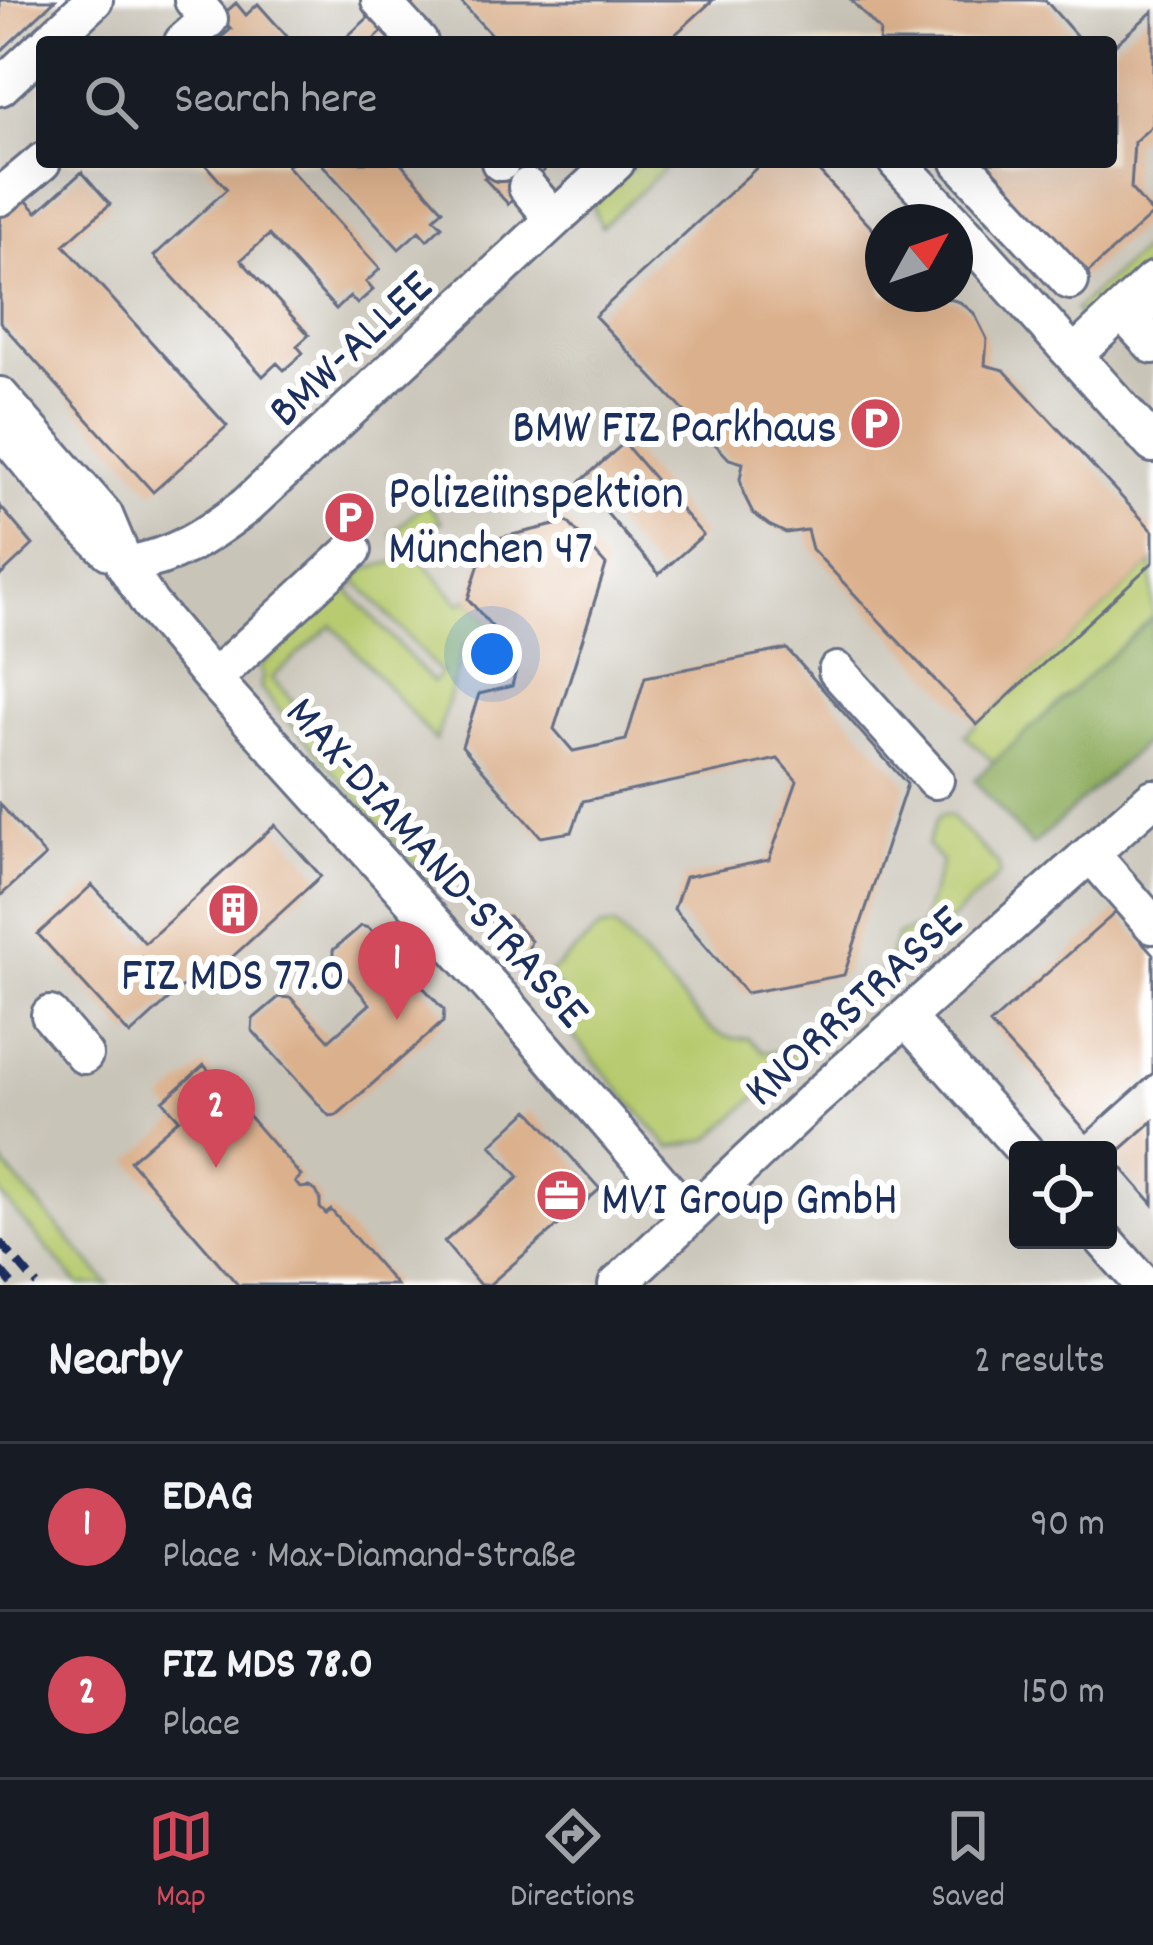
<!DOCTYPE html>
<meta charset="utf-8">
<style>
:root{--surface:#171b24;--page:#242831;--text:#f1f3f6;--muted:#9ea1a6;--line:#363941;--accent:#d1495b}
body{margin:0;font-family:Dekko,sans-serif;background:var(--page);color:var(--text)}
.controls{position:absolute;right:36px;bottom:36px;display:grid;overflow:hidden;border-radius:12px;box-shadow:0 12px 48px #0002}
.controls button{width:108px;height:108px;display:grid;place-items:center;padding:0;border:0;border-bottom:3px solid var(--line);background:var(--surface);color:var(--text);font:60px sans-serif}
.compass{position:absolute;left:865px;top:204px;width:108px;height:108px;border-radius:50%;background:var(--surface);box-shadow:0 12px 48px #0002;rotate:50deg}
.you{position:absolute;left:492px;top:654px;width:42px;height:42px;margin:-30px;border:9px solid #fff;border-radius:50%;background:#1a73e8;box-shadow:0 0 0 18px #1a73e833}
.badge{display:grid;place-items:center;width:78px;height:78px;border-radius:50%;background:var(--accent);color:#fff;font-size:39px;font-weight:700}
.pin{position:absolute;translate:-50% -99px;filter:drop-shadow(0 3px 6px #0008)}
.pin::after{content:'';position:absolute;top:63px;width:42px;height:36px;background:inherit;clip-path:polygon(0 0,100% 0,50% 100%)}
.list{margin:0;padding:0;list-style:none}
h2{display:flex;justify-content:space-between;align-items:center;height:156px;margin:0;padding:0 48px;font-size:51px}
h2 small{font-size:39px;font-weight:400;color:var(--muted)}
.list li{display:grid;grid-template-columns:78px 1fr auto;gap:36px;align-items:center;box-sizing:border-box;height:168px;padding:0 48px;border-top:3px solid var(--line)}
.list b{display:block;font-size:45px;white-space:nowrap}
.list p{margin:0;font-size:39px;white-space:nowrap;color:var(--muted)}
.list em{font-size:39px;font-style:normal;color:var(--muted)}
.icon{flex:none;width:66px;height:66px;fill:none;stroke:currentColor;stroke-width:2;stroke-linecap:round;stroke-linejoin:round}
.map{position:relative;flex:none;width:1153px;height:1285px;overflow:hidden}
.search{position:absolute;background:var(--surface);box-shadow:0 12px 48px #0002;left:36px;right:36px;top:36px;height:132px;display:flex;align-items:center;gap:30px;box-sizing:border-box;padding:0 42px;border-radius:12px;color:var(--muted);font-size:45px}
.sheet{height:492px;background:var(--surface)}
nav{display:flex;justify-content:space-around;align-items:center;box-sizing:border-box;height:168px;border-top:3px solid var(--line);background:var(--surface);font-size:33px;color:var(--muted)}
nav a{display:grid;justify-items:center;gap:6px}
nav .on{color:var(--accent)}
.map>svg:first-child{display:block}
.industrial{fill:#c9c4b8;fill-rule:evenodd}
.green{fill:#b6c96c;stroke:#687c65;stroke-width:3;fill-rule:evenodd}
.forest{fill:#90ad60;stroke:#566e5f;stroke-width:3}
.building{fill:#dbb18d}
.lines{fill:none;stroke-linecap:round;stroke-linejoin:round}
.minor-casing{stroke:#676f85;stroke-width:42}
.minor{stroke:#fff;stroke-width:36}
.rail{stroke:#1b2f5e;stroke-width:8;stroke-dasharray:18 9;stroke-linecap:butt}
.labels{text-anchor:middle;stroke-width:12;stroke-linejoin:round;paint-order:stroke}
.street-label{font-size:48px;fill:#1b2f5e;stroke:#fff}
.poi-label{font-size:48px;fill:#1b2f5e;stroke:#fff;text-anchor:start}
</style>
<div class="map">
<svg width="1153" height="1285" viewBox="0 0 1153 1285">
<rect width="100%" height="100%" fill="#fff"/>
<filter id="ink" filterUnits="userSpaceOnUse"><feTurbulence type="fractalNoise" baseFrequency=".00833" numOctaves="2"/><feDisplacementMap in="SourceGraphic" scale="24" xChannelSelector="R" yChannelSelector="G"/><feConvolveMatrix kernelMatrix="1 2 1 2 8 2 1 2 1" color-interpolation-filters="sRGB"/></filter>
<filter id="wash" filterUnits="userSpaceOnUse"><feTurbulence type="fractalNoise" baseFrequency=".004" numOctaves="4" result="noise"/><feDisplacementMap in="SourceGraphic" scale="48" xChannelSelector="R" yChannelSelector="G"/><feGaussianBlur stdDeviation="2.7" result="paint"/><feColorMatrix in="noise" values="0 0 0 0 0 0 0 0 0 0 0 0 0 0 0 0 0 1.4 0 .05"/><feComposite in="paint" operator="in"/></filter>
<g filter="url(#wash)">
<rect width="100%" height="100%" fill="#f4e6ce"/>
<!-- industrial -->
<path class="industrial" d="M0 0H1153V1285H109L0 1160ZM42 42H1111V162H42ZM883 222H955V294H883ZM1018 1150H1108V1240H1018Z
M0 1194 28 1226 79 1285H0Z"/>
<!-- green -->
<path class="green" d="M639 162H672L601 227 592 205Z
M1153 240V258L1084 320 1075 310Z
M426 502 442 522 427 527 424 536 398 542 392 534Z
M418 556 460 604 468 599 502 637 464 645 436 741 332 625 272 678 447 873 432 885 260 688 263 675 259 667 366 569ZM357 581 441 673 432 682 348 590Z
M1153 562V617L994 763 965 735Z
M941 816H950L998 864 1000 875 710 1139 670 1148 568 1030 574 1005 548 975 600 928 615 926 707 1026C722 1037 731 1040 749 1038L763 1052H792L872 983 888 962 897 935 920 927 942 862 927 845 936 821Z
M0 1160 109 1285H79L0 1194Z"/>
<!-- forest -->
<path class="forest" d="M1153 617V735L1032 846 974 780Z"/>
<g id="blocks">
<!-- building -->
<path class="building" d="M0 0H55L0 52Z
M388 0H417L371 42H341Z
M459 0H713L667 42H498Z
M851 0H1045L1082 42H879L880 31Z
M236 3 246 15 258 4 292 42H216L231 29 220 17Z
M1153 11V125L1134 142 1131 189 1153 214 1083 277 978 162H1111V48Z
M203 162H292L287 166 380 269 366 282 373 290 357 304 350 296 336 309 269 235 241 260 309 335 297 346 303 353 284 370 277 363 263 376 154 256 227 189Z
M320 162H400L443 210 434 218 442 226 427 240 419 231 399 249Z
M501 162H536L544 171 508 204 484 178Z
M763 162H810L883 240V294H923L924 299 942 297 960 302 974 313 987 339 985 365 1004 370 1153 531V562L977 725 812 549 807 530 786 533 769 525 753 513 744 495 740 479 743 463 729 459 595 316Z
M82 172 110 204 64 245 227 426 153 492 0 322V214L21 195 37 212Z
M624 443 703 535 659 574 580 482Z
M0 506 33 545 0 576Z
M568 522 606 565 554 729 573 751 626 740 645 677 787 649 907 784 844 975 746 993 674 909 685 877 769 860 797 781 778 759 583 801 572 832 541 837 462 746 479 694 512 686 518 663 514 652 468 599 486 541Z
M0 804 45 856 0 896Z
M275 825 321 876 196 990 189 981 130 1035 38 934 92 885 145 943Z
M1116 912 1153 954V1073L1087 1132 990 1024Z
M509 916 531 941 527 955 513 957 491 932 494 917Z
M361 926 369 928 444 1010 443 1022 337 1115 329 1116 252 1030 253 1019 279 997 291 998 329 1040 370 1004 333 961V950Z
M204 1065 301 1176 295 1182 300 1188 309 1187 316 1191 320 1199V1208L326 1214 331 1210 396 1285H238L130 1161 179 1119 163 1101Z
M529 1110 600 1189 489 1285H480L444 1242 519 1177 491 1145Z
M1153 1121V1204L1112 1157Z"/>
</g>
</g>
<g filter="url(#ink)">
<use href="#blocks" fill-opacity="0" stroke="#676f85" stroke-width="3"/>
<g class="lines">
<defs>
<path id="minor" d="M380 0 419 42
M49 42 94 0
M183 42 209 19 193 0
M0 87 42 48
M500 162H501
M897 162 954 222
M960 162 1070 281
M527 187 553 218
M0 197 42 162
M955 223 1153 444
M1153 298 1130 320 1153 345
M1074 355 1153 281
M0 396 104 515 125 565 150 604 213 679 501 998 689 1216
M2 430 75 518 109 551
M125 565C174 558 207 536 246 506L616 162
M837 671 935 780
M213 679 353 550
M1091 854 1153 925
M50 1015 84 1055
M906 1018 1024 1150
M1104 1240 1144 1285
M617 1285 814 1099 1153 798"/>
</defs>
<!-- minor casing -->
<use href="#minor" class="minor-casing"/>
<!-- minor -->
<use href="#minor" class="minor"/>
<!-- rail -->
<path class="rail" d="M0 1242 37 1285
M0 1270 13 1285"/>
</g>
</g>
<!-- icons -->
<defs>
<symbol id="parking-disc" viewBox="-11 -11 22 22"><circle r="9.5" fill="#d1495b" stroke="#fff"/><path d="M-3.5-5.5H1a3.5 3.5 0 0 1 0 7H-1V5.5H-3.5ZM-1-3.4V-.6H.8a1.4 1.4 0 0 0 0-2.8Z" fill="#fff"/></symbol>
<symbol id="building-disc" viewBox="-11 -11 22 22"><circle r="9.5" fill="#d1495b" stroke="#fff"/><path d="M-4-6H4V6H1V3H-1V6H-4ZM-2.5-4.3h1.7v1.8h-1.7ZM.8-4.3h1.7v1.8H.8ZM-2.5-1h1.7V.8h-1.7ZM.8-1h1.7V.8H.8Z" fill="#fff"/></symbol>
<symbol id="office-disc" viewBox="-11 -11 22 22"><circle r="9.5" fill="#d1495b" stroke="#fff"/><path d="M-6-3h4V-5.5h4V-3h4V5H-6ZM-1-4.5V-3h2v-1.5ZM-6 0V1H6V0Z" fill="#fff"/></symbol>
</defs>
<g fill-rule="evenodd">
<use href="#parking-disc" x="846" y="394" width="59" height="59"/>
<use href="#parking-disc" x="320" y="488" width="59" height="59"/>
<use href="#building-disc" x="204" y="880" width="59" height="59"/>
<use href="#office-disc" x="532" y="1166" width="59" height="59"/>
</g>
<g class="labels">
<!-- street labels -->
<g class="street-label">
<text transform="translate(348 346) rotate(-43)" y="17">BMW-ALLEE</text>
<text transform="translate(440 860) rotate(48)" y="17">MAX-DIAMAND-STRASSE</text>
<text transform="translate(851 1003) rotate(-42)" y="17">KNORRSTRASSE</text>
</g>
<!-- poi labels -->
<g class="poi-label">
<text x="837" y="441" text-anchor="end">BMW FIZ Parkhaus</text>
<text x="388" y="507">Polizeiinspektion<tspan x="388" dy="55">München 47</tspan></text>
<text x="233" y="989" text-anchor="middle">FIZ MDS 77.0</text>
<text x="601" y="1213">MVI Group GmbH</text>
</g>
</g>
</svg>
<div class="controls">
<button><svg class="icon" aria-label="locate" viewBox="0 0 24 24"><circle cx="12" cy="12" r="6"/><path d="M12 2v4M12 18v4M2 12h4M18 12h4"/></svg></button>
</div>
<svg class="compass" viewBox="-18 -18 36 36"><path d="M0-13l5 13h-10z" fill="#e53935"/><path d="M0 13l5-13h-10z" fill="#9ea1a6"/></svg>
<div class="you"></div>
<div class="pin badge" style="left:397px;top:1020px">1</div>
<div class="pin badge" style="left:216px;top:1168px">2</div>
<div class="search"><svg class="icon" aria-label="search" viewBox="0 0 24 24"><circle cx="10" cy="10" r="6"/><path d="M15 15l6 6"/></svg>Search here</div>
</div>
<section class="sheet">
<h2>Nearby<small>2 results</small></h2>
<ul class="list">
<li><span class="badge">1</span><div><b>EDAG</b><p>Place · Max-Diamand-Straße</p></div><em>90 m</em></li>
<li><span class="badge">2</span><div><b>FIZ MDS 78.0</b><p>Place</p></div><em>150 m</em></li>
</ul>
</section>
<nav>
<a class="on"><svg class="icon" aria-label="map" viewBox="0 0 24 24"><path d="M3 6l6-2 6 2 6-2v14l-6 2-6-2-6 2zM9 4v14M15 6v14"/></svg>Map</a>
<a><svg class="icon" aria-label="directions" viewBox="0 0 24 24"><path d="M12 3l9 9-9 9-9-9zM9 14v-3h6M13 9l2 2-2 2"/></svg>Directions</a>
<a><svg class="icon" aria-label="saved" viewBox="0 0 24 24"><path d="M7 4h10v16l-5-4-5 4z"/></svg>Saved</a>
</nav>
